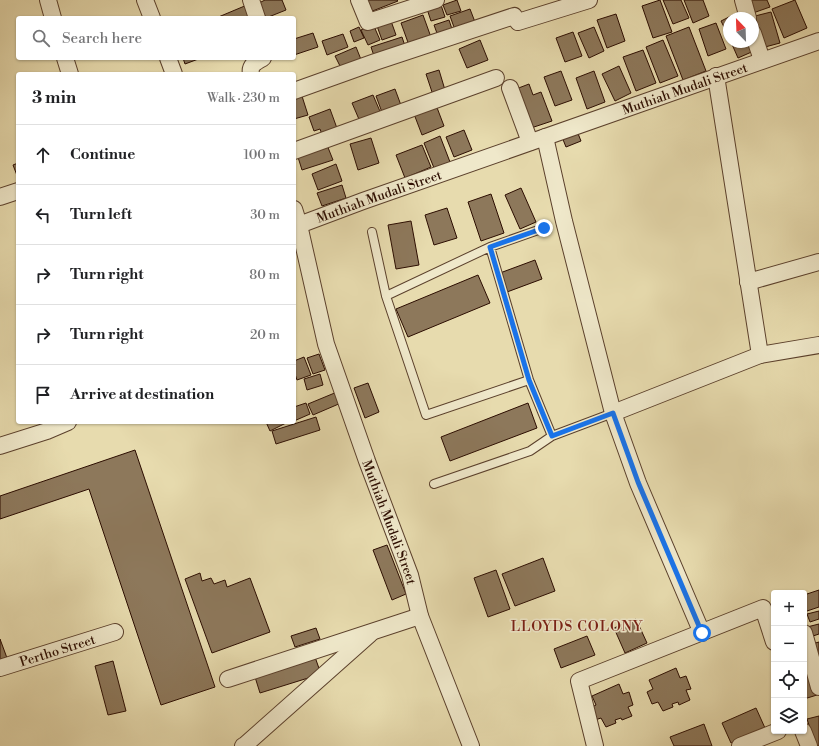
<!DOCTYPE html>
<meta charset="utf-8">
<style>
:root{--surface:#fff;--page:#f2f2f2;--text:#202124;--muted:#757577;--line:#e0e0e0}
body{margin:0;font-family:"Libre Bodoni",serif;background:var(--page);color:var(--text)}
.controls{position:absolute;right:12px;bottom:12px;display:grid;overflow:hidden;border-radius:4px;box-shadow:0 1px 3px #0004}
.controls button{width:36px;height:36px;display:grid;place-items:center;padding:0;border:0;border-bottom:1px solid var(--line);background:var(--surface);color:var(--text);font:20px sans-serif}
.compass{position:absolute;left:723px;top:12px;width:36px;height:36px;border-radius:50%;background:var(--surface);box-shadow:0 1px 3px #0004;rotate:337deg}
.stop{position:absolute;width:12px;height:12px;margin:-9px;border:3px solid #1a73e8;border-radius:50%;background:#fff}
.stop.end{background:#1a73e8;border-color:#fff;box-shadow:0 1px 4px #0008}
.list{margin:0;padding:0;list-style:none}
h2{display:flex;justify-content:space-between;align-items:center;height:52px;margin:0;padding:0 16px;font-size:17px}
h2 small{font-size:13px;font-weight:400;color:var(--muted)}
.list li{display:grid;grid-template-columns:26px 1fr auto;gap:12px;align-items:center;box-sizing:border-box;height:60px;padding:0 16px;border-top:1px solid var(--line)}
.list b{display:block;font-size:15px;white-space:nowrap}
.list em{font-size:13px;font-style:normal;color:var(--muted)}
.icon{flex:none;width:22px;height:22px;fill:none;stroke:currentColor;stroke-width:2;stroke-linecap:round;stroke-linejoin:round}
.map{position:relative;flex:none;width:819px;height:746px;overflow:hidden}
.search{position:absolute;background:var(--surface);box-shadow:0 1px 3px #0004;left:16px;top:16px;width:280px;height:44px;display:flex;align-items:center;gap:10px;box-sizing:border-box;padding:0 14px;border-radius:4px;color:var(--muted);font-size:15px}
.panel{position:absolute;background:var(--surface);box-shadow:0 1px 3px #0004;left:16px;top:72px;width:280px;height:352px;border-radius:4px}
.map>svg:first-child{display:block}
.building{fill:#8d785b;stroke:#2c0d01}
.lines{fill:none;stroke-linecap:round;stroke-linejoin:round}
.service-casing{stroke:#5b402c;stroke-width:10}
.minor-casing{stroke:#5b402c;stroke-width:18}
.service{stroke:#efe8ca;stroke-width:8}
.minor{stroke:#efe8ca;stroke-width:16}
.route{stroke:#1a73e8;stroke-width:5}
.labels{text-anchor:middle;stroke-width:3;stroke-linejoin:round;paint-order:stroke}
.street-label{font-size:13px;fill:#2c0d01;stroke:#efe8ca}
.neighbourhood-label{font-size:14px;letter-spacing:1px;fill:#7a1f14;stroke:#efe8ca}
</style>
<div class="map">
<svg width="819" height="746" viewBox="0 0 819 746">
<rect width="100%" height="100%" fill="#e7dbae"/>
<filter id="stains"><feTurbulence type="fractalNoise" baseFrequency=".005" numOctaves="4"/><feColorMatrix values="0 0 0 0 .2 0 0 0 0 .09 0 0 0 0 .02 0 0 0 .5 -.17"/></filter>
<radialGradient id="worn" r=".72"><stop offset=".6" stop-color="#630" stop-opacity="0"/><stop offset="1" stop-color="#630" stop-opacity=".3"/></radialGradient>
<!-- building -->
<path class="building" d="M265 0H282L286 10 266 18 259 3Z
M365 0H397L398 1 370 12Z
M457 0 461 11 447 15 443 5Z
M660 0 672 32 653 38 642 6Z
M663 0H681L689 18 673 24Z
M684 0H703L709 16 693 23Z
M748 0H767L770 7 753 13Z
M795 0 807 28 784 38 772 9Z
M247 5 251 15 244 18H216Z
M441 5 445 17 431 21 427 9Z
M470 9 475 22 455 30 450 16Z
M739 12 741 18H729V37L721 21Z
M771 12 780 43 765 47 755 16Z
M616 14 625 41 607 48 597 20Z
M423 15 432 40 410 48 401 23Z
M449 20 453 32 438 36 434 25Z
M391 21 396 35 382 40 377 26Z
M716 23 726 49 708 56 699 29Z
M373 24 380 40 368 45 361 30Z
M359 27 364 38 354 42 350 31Z
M594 27 604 51 589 58 578 33Z
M689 27 706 71 683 80 666 36Z
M573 32 582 56 565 62 556 38Z
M313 33 318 47 294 55V39Z
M343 34 348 47 327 55 322 41Z
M402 37 406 49 375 59 371 47Z
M480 40 488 60 467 68 459 49Z
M663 40 678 76 660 83 646 47Z
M731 42H753L756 50 738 58Z
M356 47 362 62 342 70 335 56Z
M643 50 656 83 636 91 623 57Z
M183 58H201L185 64Z
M619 66 631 93 615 101 602 74Z
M439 70 445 90 433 95 426 74Z
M561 71 572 100 555 106 544 77Z
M594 71 605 102 587 109 576 78Z
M529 84 533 95 541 92 552 121 531 128 516 89Z
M395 89 402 108 383 115 376 96Z
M301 93 308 115 294 119V96Z
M373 95 382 116 361 124 352 103Z
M436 105 444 126 422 135 414 114Z
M330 109 338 131 323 137 320 129 314 131 309 117Z
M464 130 472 150 454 157 446 137Z
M577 131 581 141 566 147 562 137Z
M440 136 450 162 434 168 424 143Z
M371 138 379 163 358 170 350 144Z
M327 145 333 160 302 170 297 154Z
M422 145 431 167 405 178 396 155Z
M18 163V178L13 165Z
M336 164 342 181 318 190 312 174Z
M342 185 346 198 322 206 317 193Z
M521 188 536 222 520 229 505 195Z
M491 194 504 233 481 241 468 202Z
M447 208 457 238 434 245 425 215Z
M411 221 419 265 396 269 388 225Z
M535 260 542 279 507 292 500 273Z
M478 275 490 303 408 337 396 309Z
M319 354 325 370 313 374 307 358Z
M304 357 311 375 297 380 294 371V361Z
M320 374 323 385 307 390 304 379Z
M368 383 379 412 365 418 354 388Z
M337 392 341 403 313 415 308 404Z
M306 403 310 414 294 421V407Z
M528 403 537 428 450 461 441 437Z
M316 417 320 430 276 444 272 431Z
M266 422H286V423L270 431Z
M135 450 215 687 161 705 89 489 0 519V496Z
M387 545 406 594 392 600 373 550Z
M543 558 555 591 515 606 502 574Z
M496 570 510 609 488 617 474 578Z
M200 573 202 581 211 578 214 584 225 580 227 587 250 578 270 632 212 653 185 579Z
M819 590V607L804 612V595Z
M819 611V619L810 622 807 614Z
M636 619 647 643 625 653 614 628Z
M819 624V634L810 637 807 627Z
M316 628 320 639 295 647 291 636Z
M587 636 595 655 561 668 554 649Z
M0 639 7 658 0 660Z
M819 642V654L815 655 812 644Z
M804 651 817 695 804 699Z
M315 657 321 674 260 693 255 677Z
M113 661 126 711 108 715 95 666Z
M676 668 680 678 686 676 691 689 686 690 690 700 679 705 678 702 672 704 673 707 663 711 658 702 652 704 647 692 653 689 649 680Z
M619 684 623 694 629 692 633 705 628 707 632 716 622 720 621 718 615 720 616 723 606 727 601 718 595 720 590 708 596 705 592 696Z
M756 708 765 728 731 743 722 723Z
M819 716V746H816L807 719Z
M704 724 712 746H674L670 737Z"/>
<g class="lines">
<defs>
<path id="service" d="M372 232 386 296 426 415 529 380
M490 247 529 380 552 436
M386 296 490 247 544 228
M434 484 530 451 552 436 613 413"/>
<g id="minor">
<path d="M48 0 53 18"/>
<path d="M145 0 152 18"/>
<path d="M251 0 257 18"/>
<path d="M359 0 368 22 436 0"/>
<path d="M743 0 748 18"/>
<path d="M753 33 762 60"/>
<path d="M65 58 70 74"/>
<path d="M168 58 174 74"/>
<path d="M251 74C249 65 256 62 263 58"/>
<path d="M716 76 760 355"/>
<path d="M510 88 530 142"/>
<path d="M294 91 375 62 514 16 518 22 589 0"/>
<path d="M545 137 564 221 613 413 638 483 702 633"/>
<path d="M294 151 496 78"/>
<path d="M0 197 18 191"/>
<path id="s1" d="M294 209 299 225 326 344 367 461 410 575 420 616 471 746"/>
<path id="s2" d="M299 225 363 201 819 41"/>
<path d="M748 282 819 262"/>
<path d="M613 413 760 355 819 345"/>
<path d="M0 446 47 431 68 422"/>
<path d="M804 633 819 687"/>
<path id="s3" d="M0 668 115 632"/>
<path d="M228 679 420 616"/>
<path d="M803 731 809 746"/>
<path d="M243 746 245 745 370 634"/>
<path d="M595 746 579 681 763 608 774 642"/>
<path d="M740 746 778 731"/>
</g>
</defs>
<!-- service casing -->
<use href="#service" class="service-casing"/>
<!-- minor casing -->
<use href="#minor" class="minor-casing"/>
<!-- service -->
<use href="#service" class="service"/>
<!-- minor -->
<use href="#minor" class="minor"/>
</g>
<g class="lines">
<!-- route -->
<path class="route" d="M544 228 490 247 529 380 552 436 613 413 638 482 702 633"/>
</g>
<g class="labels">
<!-- street labels -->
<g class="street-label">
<text dy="5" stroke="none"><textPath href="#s2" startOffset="409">Muthiah Mudali Street</textPath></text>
<text dy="5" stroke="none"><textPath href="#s2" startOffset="85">Muthiah Mudali Street</textPath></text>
<text dy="5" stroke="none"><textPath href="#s1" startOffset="328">Muthiah Mudali Street</textPath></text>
<text dy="5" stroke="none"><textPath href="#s3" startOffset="60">Pertho Street</textPath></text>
</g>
<!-- neighbourhood labels -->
<g class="neighbourhood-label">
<text x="577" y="631">LLOYDS COLONY</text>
</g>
</g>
<rect width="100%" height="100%" filter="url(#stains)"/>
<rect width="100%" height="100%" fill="url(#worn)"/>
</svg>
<div class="controls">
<button>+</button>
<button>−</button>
<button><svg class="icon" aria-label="locate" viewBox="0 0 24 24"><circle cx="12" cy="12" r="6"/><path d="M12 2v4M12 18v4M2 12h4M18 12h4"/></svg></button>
<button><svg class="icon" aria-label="layers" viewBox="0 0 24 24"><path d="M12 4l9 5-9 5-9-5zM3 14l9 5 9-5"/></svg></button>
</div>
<svg class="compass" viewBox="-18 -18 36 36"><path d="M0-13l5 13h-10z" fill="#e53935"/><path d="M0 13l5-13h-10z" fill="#757577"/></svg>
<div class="stop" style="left:702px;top:633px"></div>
<div class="stop end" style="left:544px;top:228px"></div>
<div class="search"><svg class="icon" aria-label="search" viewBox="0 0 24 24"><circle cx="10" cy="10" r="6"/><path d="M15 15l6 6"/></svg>Search here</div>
<section class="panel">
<h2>3 min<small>Walk · 230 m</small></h2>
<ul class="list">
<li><svg class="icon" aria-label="ahead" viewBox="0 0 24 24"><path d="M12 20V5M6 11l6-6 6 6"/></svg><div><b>Continue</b></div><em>100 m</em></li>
<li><svg class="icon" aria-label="left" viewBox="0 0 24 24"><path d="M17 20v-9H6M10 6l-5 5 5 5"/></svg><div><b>Turn left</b></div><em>30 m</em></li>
<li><svg class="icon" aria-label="right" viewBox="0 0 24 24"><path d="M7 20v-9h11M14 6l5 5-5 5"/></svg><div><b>Turn right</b></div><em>80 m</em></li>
<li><svg class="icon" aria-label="right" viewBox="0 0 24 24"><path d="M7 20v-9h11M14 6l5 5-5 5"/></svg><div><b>Turn right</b></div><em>20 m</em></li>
<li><svg class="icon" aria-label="arrive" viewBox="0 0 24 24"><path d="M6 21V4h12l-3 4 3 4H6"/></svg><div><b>Arrive at destination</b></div></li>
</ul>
</section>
</div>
